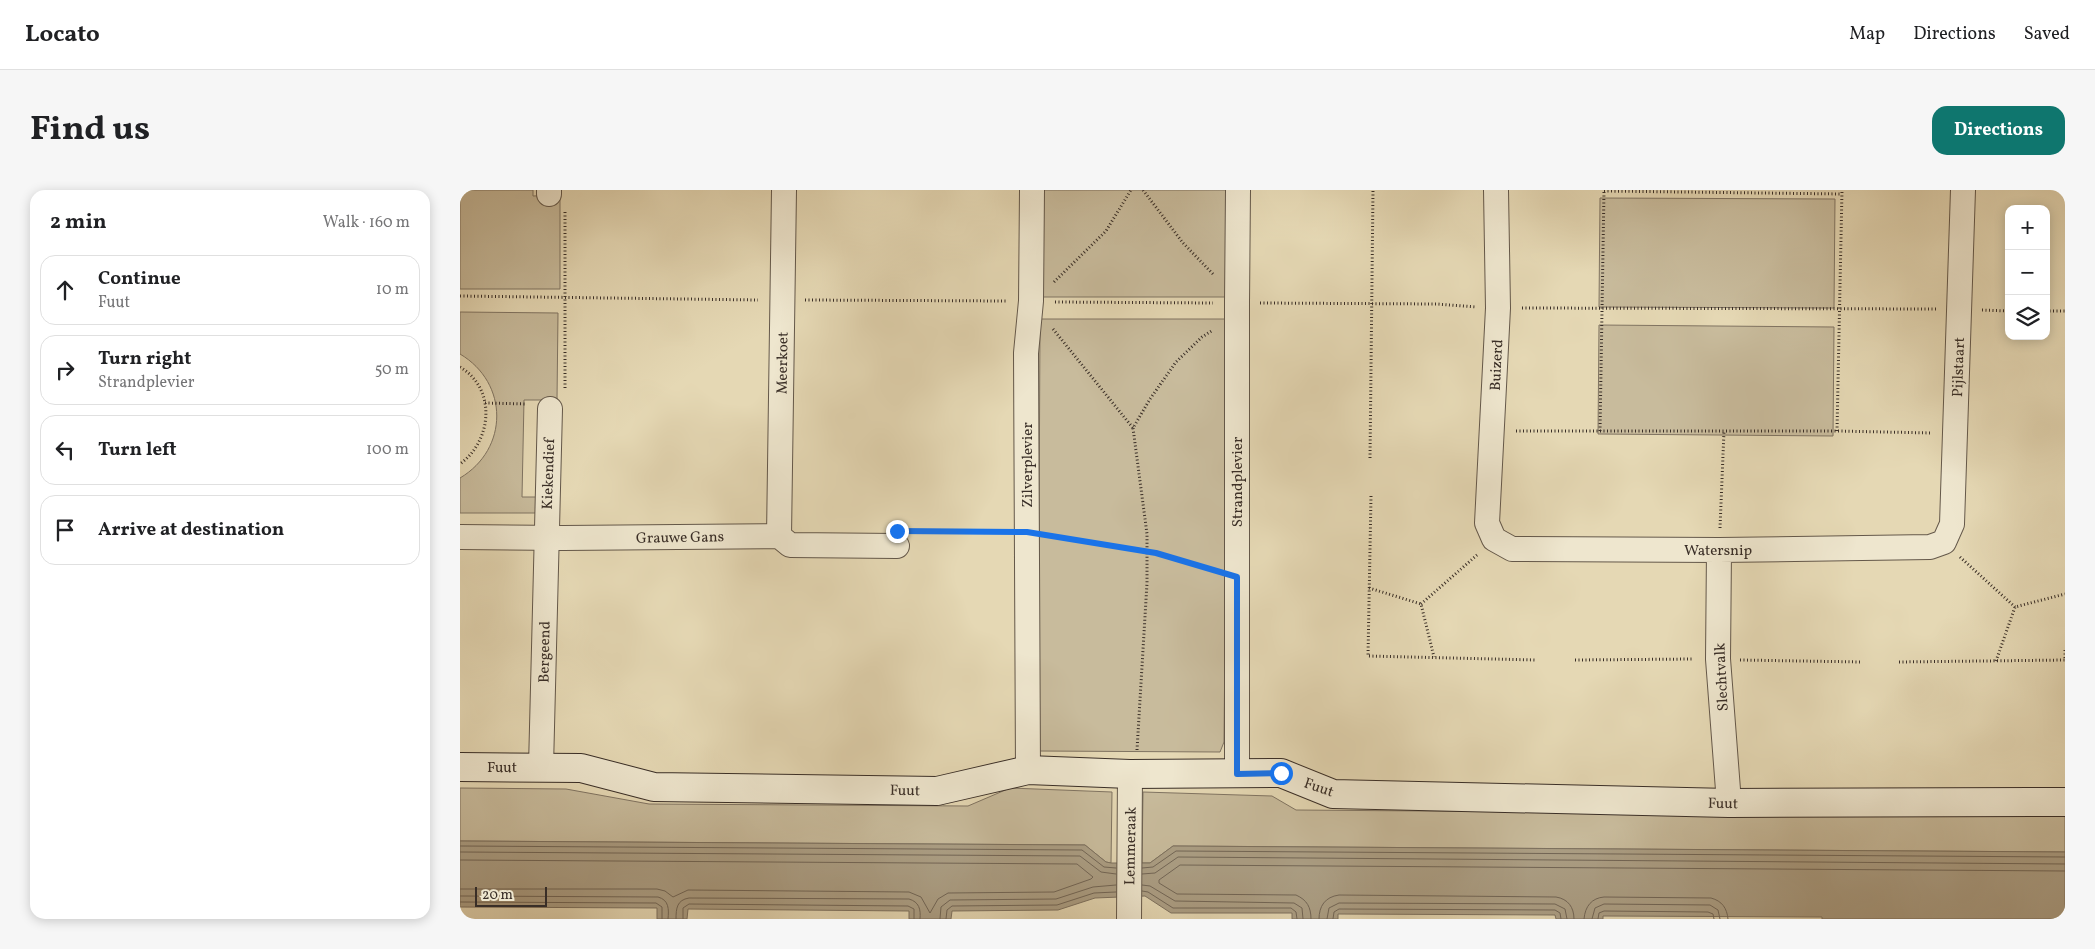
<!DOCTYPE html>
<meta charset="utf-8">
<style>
:root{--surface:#fff;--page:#f6f6f6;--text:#202124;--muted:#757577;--line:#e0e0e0;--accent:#0f766e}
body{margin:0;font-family:Vollkorn,serif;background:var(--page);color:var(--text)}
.controls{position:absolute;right:15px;top:15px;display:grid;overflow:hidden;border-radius:10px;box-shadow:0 2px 12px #0003}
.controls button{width:45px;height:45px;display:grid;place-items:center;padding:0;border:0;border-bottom:1px solid var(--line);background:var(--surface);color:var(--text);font:25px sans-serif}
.scale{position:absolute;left:15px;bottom:12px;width:72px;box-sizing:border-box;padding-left:5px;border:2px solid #392e27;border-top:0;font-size:14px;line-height:18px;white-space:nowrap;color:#392e27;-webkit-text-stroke:4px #eee6ce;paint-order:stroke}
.stop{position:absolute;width:15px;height:15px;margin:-11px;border:4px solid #1a73e8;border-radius:50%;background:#fff}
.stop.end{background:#1a73e8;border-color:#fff;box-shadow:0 1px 5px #0008}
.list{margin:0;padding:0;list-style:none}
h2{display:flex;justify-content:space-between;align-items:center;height:65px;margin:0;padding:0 20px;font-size:21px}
h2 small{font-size:16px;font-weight:400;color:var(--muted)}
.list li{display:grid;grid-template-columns:32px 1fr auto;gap:15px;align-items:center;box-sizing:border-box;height:70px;margin:0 10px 10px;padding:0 10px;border:1px solid var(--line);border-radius:15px}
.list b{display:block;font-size:19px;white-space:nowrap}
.list p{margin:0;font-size:16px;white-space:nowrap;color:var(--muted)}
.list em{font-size:16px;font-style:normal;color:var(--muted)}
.icon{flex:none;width:28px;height:28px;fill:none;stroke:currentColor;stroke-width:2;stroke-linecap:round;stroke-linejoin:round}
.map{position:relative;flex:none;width:1605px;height:729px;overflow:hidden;border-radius:15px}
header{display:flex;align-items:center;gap:30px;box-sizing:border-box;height:70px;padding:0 25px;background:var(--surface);border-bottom:1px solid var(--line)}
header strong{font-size:24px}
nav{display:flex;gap:28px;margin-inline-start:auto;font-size:18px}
.intro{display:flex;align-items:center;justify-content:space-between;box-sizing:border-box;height:120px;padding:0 30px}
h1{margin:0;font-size:35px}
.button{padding:12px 22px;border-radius:15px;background:var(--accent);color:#fff;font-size:18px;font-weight:700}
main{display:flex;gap:30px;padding:0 30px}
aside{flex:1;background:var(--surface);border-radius:15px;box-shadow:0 2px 12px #0003}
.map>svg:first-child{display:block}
.green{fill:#c8bb9c;stroke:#807462}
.water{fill:#ab9e84;stroke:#7d715f}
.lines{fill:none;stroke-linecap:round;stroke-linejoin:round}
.shore{stroke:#726656;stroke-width:1}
.street-casing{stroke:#64584a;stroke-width:26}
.secondary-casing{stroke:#392e27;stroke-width:30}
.path{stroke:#392e27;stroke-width:3;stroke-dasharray:1 2.5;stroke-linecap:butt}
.street{stroke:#eee6ce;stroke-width:24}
.secondary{stroke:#eee6ce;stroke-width:28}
.route{stroke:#1a73e8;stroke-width:6}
.labels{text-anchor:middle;stroke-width:4;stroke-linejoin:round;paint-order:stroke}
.street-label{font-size:15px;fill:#392e27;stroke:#eee6ce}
</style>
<header>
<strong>Locato</strong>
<nav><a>Map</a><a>Directions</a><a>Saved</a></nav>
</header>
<div class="intro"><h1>Find us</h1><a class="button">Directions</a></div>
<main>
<aside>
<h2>2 min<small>Walk · 160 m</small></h2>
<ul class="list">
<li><svg class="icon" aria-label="ahead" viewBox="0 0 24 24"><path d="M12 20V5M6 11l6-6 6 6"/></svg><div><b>Continue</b><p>Fuut</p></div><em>10 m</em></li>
<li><svg class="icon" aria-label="right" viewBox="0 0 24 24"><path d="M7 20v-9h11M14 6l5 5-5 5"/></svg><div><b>Turn right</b><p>Strandplevier</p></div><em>50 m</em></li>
<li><svg class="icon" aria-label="left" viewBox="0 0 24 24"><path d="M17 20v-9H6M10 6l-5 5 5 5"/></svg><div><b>Turn left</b></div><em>100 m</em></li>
<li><svg class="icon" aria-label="arrive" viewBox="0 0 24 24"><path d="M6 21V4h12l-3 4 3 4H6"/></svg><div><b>Arrive at destination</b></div></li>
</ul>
</aside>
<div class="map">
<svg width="1605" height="729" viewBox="0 0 1605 729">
<rect width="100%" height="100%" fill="#e5d8b4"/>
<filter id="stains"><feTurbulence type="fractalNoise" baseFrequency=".004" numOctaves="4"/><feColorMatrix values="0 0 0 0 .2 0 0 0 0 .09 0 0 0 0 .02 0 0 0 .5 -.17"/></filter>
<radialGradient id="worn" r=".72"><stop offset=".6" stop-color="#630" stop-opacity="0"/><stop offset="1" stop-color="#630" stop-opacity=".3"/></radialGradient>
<!-- green -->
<path class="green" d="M0 0H73V6L100 5V99H0Z
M581 0H769V107H580Z
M1140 8 1375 9 1374 118 1139 117Z
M0 122 98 123 97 210H64L62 307H78L80 323H0V288C49 259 49 193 0 164Z
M580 129H768L764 552 760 562 578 561Z
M1139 135 1374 137 1373 246 1138 244Z
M0 598 106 599 189 614 508 616 550 598 652 602 651 673 646 672 625 655 0 651Z
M683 602 812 606 836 620 1605 626V662L713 656 690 673H682Z"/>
<!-- water -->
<path class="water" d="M0 651 625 655 646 672 651 673H690L713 656 1605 662V729H1362V727L1143 726V729H1096L1095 725 878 724V729H832V723H711L685 706 635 708 598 720 492 721 491 729H449V721L228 719 227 729H197V718L0 717Z"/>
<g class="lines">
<!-- shore -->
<path class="shore" d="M0 656 622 660 644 677 656 678
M0 662 620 666 641 682 656 684
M0 670 617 674 633 687 631 689 594 702 488 703 478 709 470 723 461 707 449 702 228 700 213 707 205 701 197 699H0
M682 678 693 677 716 661 1605 667
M682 684 695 683 718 667 1605 674
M682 695 690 696 715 711 834 713 842 718 843 729
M682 701 688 702 713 718H831L836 722 837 729
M0 706 198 707C209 710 209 719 208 729
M0 712 196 713 202 717V729
M216 729C216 718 217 710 229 708L449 709C459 712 461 719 460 729
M223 729V718L229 714 448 716 454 719V729
M480 729 481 717 490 710 596 709 633 697 656 695
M486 729 487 720 492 716 597 715 634 703 656 702
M851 729C851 717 847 710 836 705L717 704 699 693V690L720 675 1605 681
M859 729C859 716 865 707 879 705L1096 707C1108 709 1114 717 1114 729
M867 729 869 718 879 713 1095 714 1105 719 1107 729
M873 729 874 722 879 719 1095 720 1100 723 1101 729
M1124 729C1125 716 1132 708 1144 707L1251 708C1262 711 1267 718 1268 729
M1132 729 1135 718 1144 714 1250 715 1258 720 1260 729
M1138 729 1139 723 1144 721 1248 722 1253 724 1254 729"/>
<defs>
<path id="street" d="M89 0V4
M1036 0 1038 118 1027 333 1034 349 1052 359 1259 360 1470 357 1484 352 1492 334 1503 0
M319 346 324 0
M0 347 103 348 319 346 330 355 437 356
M1259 360 1258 469 1269 613
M81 577 90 219
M568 580 566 163 571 111 572 0
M777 584V113L778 0
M669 729 670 584"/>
<path id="secondary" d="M0 577 121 578 194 597 477 601 568 580 670 584 821 583 873 604 1269 613 1605 612"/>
</defs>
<!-- street casing -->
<use href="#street" class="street-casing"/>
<!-- secondary casing -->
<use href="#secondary" class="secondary-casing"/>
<!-- path -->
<path class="path" d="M683 0 723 53 753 84
M1144 1 1382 4
M105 22V200
M594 92 646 41 671 0
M0 106 298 110
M345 110 548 111
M595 112 753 113
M800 113 977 114 1016 117
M1062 118 1476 119
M1522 120 1549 121
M1586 121H1605
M593 139 673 238
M0 177C37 199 32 251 0 274
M25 213 67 214
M1056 241H1377L1472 243
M1140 241 1144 0
M1377 241 1382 0
M910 268 913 0
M911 306 908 466 1076 470
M1260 338 1264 241
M455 341 544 342
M590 345 696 363 755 381
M1500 367 1555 417
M909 398 961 414 974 467
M961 414 1017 365
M1115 470 1234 469
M1280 470 1402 472
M1536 471 1555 417 1605 404
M1439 472 1605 470V459
M677 560 687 393V344L673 238 690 209 716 172 742 147 753 140"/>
<!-- street -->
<use href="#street" class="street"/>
<!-- secondary -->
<use href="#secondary" class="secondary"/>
</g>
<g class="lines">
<!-- route -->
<path class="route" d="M437 341 567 342 696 363 777 387V584L821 583"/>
</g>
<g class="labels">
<!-- street labels -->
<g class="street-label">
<text transform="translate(322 173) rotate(-89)" y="5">Meerkoet</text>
<text transform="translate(1036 175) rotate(-87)" y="5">Buizerd</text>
<text transform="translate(1498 177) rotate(-88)" y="5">Pijlstaart</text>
<text transform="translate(567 275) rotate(-90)" y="5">Zilverplevier</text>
<text transform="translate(88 284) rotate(-88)" y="5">Kiekendief</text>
<text transform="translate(777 292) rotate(-90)" y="5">Strandplevier</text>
<text transform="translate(220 347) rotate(-1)" y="5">Grauwe Gans</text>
<text x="1258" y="365">Watersnip</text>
<text transform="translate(84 462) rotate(-89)" y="5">Bergeend</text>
<text transform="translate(1261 487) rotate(-93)" y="5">Slechtvalk</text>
<text x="42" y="582">Fuut</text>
<text transform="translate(859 597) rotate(19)" y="5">Fuut</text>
<text transform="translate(445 600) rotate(1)" y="5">Fuut</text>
<text transform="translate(1263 613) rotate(1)" y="5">Fuut</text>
<text transform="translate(670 656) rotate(-89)" y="5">Lemmeraak</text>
</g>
</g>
<rect width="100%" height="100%" filter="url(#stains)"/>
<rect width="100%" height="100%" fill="url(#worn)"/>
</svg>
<div class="controls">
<button>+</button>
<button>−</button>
<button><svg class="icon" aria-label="layers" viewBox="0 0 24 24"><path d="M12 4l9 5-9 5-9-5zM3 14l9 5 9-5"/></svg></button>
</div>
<div class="scale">20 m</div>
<div class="stop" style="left:821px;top:583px"></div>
<div class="stop end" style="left:437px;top:341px"></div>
</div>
</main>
